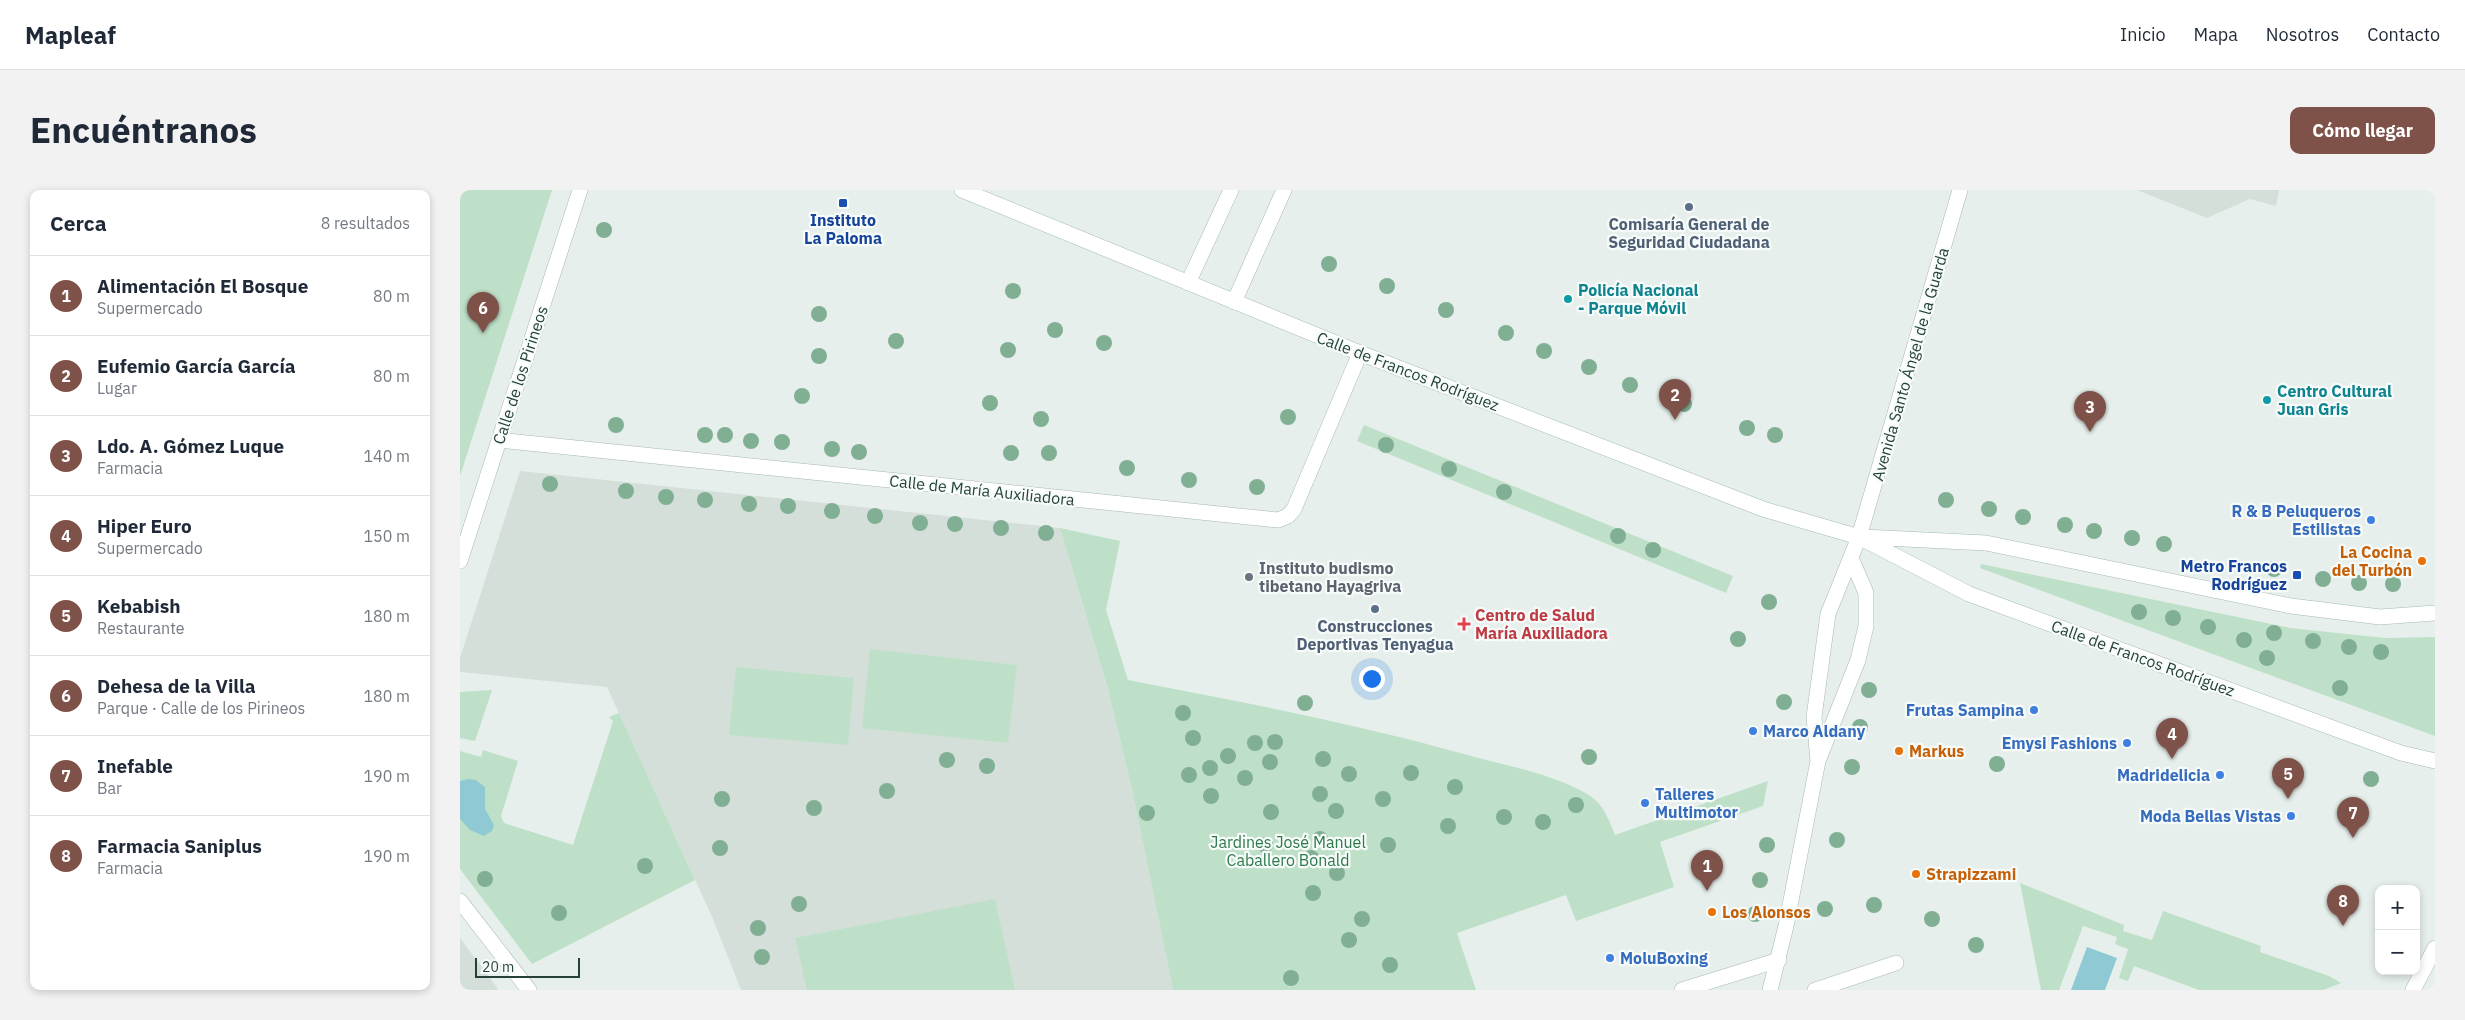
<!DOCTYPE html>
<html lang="es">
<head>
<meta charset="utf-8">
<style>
	:root { --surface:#fff; --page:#f2f2f3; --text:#1f2937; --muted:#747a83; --line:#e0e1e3; --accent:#7f5249 }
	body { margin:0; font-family:"IBM Plex Sans",sans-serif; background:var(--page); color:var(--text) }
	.controls { position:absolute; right:15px; bottom:15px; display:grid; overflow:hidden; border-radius:10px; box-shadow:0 2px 8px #0003 }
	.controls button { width:45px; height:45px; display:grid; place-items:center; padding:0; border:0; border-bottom:1px solid var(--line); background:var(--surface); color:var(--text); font:25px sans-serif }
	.scale { position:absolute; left:15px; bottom:12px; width:105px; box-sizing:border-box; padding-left:5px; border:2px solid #24423a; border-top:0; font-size:14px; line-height:18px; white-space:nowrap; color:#24423a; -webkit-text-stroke:4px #f7fbf9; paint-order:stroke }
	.you { position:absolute; left:911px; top:488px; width:18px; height:18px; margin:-12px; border:4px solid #fff; border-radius:50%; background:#1a73e8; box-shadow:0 0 0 8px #1a73e833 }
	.badge { display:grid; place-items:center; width:32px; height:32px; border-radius:50%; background:var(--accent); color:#fff; font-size:16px; font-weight:700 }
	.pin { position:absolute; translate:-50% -41px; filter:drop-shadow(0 1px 2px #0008) }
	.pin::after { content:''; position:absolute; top:26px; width:18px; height:15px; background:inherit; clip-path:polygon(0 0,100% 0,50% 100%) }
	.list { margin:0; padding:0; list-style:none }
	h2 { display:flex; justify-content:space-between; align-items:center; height:65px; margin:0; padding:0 20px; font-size:21px }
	h2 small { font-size:16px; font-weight:400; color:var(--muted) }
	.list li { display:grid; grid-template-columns:32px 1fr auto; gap:15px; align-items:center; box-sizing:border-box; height:80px; padding:0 20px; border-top:1px solid var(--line) }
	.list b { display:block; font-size:19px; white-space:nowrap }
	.list p { margin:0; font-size:16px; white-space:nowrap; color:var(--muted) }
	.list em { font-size:16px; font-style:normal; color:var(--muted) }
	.map { position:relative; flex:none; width:1975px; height:800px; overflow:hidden; border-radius:10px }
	header { display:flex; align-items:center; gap:30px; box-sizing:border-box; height:70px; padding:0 25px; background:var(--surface); border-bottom:1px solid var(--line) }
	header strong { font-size:24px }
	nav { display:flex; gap:28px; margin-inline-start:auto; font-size:18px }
	.intro { display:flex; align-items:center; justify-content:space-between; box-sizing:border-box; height:120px; padding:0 30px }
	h1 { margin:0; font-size:35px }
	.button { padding:12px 22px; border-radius:10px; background:var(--accent); color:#fff; font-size:18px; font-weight:700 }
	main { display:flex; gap:30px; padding:0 30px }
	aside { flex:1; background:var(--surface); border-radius:10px; box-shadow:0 2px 8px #0003 }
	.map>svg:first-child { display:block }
	.built { fill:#d4dfda }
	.green { fill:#bfe0c8 }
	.water { fill:#8ec9d4 }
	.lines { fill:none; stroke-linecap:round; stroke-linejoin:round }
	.lane-casing { stroke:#a8b8b2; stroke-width:16 }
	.street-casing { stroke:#a8b8b2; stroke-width:16 }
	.secondary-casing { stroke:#a4bbb3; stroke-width:16 }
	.lane { stroke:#fff; stroke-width:15 }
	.street { stroke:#fff; stroke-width:15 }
	.secondary { stroke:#fff; stroke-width:15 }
	.tree { fill:#80af93 }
	.transit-dot { fill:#1a4fb4; stroke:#f7fbf9; stroke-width:2 }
	.service-dot { fill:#5c6f8a; stroke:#f7fbf9; stroke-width:2 }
	.culture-dot { fill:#0f9aa8; stroke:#f7fbf9; stroke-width:2 }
	.shop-dot { fill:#3f7fe0; stroke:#f7fbf9; stroke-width:2 }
	.food-dot { fill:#e8710a; stroke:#f7fbf9; stroke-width:2 }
	.worship-dot { fill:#6b7280; stroke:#f7fbf9; stroke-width:2 }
	.health-dot { fill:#e0444e; stroke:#f7fbf9; stroke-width:2 }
	.labels { text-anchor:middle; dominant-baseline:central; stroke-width:4.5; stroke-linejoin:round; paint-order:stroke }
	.transit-label { font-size:16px; font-weight:bold; fill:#164399; stroke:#f7fbf9 }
	.service-label { font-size:16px; font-weight:bold; fill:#4e5e75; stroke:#f7fbf9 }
	.culture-label { font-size:16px; font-weight:bold; fill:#0d838f; stroke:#f7fbf9; text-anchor:start }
	.street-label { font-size:16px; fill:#24423a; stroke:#f7fbf9 }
	.shop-label { font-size:16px; font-weight:bold; fill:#366cbe; stroke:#f7fbf9; text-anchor:end }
	.food-label { font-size:16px; font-weight:bold; fill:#c56008; stroke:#f7fbf9; text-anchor:start }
	.worship-label { font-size:16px; font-weight:bold; fill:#5b616d; stroke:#f7fbf9; text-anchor:start }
	.health-label { font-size:16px; font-weight:bold; fill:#be3a42; stroke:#f7fbf9; text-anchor:start }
	.park-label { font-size:16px; fill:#2d7a4b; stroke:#f7fbf9 }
</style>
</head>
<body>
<header>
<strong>Mapleaf</strong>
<nav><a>Inicio</a><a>Mapa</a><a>Nosotros</a><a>Contacto</a></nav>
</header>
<div class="intro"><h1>Encuéntranos</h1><a class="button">Cómo llegar</a></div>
<main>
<aside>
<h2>Cerca<small>8 resultados</small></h2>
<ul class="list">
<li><span class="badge">1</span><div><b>Alimentación El Bosque</b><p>Supermercado</p></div><em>80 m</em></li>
<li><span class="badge">2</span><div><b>Eufemio García García</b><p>Lugar</p></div><em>80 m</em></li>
<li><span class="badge">3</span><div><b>Ldo. A. Gómez Luque</b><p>Farmacia</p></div><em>140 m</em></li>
<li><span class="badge">4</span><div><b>Hiper Euro</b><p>Supermercado</p></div><em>150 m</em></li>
<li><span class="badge">5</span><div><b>Kebabish</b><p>Restaurante</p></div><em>180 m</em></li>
<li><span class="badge">6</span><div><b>Dehesa de la Villa</b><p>Parque · Calle de los Pirineos</p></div><em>180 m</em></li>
<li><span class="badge">7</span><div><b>Inefable</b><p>Bar</p></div><em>190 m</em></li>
<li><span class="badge">8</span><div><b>Farmacia Saniplus</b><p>Farmacia</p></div><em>190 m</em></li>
</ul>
</aside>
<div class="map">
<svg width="1975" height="800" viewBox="0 0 1975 800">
	<rect width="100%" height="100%" fill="#e6efeb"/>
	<path class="built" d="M 1677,0 L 1819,0 L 1816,16 L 1790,9 L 1747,28 Z
		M 60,281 L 600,338 L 648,499 L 673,604 L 713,800 L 281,800 L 253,729 L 147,497 L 0,482 L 0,468 Z
		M 0,748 L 36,796 L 38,800 L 0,800 Z"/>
	<path class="green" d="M 0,0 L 92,0 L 0,286 Z
		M 904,235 L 1273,386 L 1266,403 L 897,251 Z
		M 600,338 L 660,351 L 646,420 L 668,490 C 783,512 898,534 1011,566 C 1049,576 1096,585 1129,605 C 1144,615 1149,630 1155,645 L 1308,591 L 1303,616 L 1200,652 L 1214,697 L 1116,731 L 1106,705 L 997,743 L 1016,800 L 713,800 L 673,604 L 648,499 Z
		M 1521,374 L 1830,438 L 1925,448 L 1975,447 L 1975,546 L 1520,378 Z
		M 410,459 L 557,475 L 548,553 L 402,538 Z
		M 276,477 L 394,488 L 388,555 L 269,545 Z
		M 32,500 L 15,551 L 0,548 L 0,502 Z
		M 159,523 L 235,690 L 72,774 L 0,679 L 0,561 L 21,567 L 23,560 L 58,571 L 41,626 L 44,633 L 113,655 L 153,531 L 149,527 Z
		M 1560,693 L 1664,735 L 1663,741 L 1692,750 L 1703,721 L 1801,756 L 1800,762 L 1869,786 L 1881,793 L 1863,800 L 1739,800 L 1674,776 L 1668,791 L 1659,788 L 1668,759 L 1655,754 L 1657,747 L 1623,736 L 1599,800 L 1581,800 Z
		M 535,709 L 555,800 L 347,800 L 335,748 Z"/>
	<path class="water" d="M 8,589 L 16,590 L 25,597 L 25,619 L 34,635 L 32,641 L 24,646 L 10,640 L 0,629 L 0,591 Z
		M 1627,757 L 1657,768 L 1645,800 L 1611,800 Z"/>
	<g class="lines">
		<defs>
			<path id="lane" d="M 728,93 L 771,0
				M 774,112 L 824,0
				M 1222,800 L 1319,770
				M 1355,800 L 1436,773"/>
			<path id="street" d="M 39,250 L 818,330 L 828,326 L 834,319 L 900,163
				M 0,371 L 120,0
				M 1358,571 L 1354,527 L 1368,424 L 1399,347 L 1500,0
				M 0,711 L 69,800
				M 1310,800 L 1326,736 L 1358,571 L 1398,470 L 1406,436 L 1406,403 L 1391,368"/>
			<path id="secondary" d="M 502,0 L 900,163 L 1303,319 L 1399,347 L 1509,404 L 1941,563 L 1975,571
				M 1404,347 L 1526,353 L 1831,416 L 1920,427 L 1975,423
				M 1953,800 L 1975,758"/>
		</defs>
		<use href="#lane" class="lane-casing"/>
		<use href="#street" class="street-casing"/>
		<use href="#secondary" class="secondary-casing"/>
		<use href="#lane" class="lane"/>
		<use href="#street" class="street"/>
		<use href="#secondary" class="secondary"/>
	</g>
	<g class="tree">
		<circle cx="144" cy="40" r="8"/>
		<circle cx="869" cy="74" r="8"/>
		<circle cx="927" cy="96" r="8"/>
		<circle cx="553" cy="101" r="8"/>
		<circle cx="986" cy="120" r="8"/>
		<circle cx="359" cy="124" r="8"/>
		<circle cx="595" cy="140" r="8"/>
		<circle cx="1046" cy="143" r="8"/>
		<circle cx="436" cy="151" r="8"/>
		<circle cx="644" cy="153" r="8"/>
		<circle cx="548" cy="160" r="8"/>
		<circle cx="1084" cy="161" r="8"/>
		<circle cx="359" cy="166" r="8"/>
		<circle cx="1129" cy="177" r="8"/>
		<circle cx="1170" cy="195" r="8"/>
		<circle cx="342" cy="206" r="8"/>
		<circle cx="530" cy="213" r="8"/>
		<circle cx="1224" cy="214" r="8"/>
		<circle cx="828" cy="227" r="8"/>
		<circle cx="581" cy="229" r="8"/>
		<circle cx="156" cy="235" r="8"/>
		<circle cx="1287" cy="238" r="8"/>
		<circle cx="245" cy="245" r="8"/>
		<circle cx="265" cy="245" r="8"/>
		<circle cx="1315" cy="245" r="8"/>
		<circle cx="291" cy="251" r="8"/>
		<circle cx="322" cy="252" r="8"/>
		<circle cx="926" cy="255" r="8"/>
		<circle cx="372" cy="259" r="8"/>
		<circle cx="399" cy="262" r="8"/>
		<circle cx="551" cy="263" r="8"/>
		<circle cx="589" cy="263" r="8"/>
		<circle cx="667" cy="278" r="8"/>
		<circle cx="989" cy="279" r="8"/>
		<circle cx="729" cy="290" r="8"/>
		<circle cx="90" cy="294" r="8"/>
		<circle cx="797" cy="297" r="8"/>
		<circle cx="166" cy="301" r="8"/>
		<circle cx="1044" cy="302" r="8"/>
		<circle cx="206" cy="307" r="8"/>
		<circle cx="245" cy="310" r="8"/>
		<circle cx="1486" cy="310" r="8"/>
		<circle cx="289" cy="314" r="8"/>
		<circle cx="328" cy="316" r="8"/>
		<circle cx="1529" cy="319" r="8"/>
		<circle cx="372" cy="321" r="8"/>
		<circle cx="415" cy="326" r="8"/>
		<circle cx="1563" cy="327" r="8"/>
		<circle cx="460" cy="333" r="8"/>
		<circle cx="495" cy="334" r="8"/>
		<circle cx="1605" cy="335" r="8"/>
		<circle cx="541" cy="338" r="8"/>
		<circle cx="1634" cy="341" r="8"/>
		<circle cx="586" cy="343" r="8"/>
		<circle cx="1158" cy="346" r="8"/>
		<circle cx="1672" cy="348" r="8"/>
		<circle cx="1704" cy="354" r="8"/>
		<circle cx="1193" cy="360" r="8"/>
		<circle cx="1814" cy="379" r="8"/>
		<circle cx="1863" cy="389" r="8"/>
		<circle cx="1899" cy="393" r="8"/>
		<circle cx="1933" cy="394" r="8"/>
		<circle cx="1309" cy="412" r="8"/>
		<circle cx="1679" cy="422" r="8"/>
		<circle cx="1713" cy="428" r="8"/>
		<circle cx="1748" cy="437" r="8"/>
		<circle cx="1814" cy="443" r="8"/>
		<circle cx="1278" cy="449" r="8"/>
		<circle cx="1784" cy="450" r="8"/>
		<circle cx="1853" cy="451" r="8"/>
		<circle cx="1889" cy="457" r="8"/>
		<circle cx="1921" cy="462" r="8"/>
		<circle cx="1807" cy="468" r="8"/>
		<circle cx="1880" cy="498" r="8"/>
		<circle cx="1409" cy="500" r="8"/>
		<circle cx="1324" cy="512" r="8"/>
		<circle cx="845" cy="513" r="8"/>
		<circle cx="723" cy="523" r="8"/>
		<circle cx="1400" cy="537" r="8"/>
		<circle cx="733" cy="548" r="8"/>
		<circle cx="815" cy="552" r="8"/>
		<circle cx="795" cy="553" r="8"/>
		<circle cx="768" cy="566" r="8"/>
		<circle cx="1129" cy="567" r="8"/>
		<circle cx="863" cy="569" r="8"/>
		<circle cx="487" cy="570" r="8"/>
		<circle cx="810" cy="572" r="8"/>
		<circle cx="1537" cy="574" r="8"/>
		<circle cx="527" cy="576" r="8"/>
		<circle cx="1392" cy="577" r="8"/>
		<circle cx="750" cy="578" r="8"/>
		<circle cx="951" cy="583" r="8"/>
		<circle cx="889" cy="584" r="8"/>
		<circle cx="729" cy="585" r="8"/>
		<circle cx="785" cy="588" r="8"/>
		<circle cx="1911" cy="589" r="8"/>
		<circle cx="995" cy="597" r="8"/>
		<circle cx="427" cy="601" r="8"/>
		<circle cx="860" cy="604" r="8"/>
		<circle cx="751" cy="606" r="8"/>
		<circle cx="262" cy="609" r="8"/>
		<circle cx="923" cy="609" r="8"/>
		<circle cx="1116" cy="615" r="8"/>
		<circle cx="354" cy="618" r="8"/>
		<circle cx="876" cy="621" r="8"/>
		<circle cx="811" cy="622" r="8"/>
		<circle cx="687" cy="623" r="8"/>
		<circle cx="1044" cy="627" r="8"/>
		<circle cx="1083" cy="632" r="8"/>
		<circle cx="988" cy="636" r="8"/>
		<circle cx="860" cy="649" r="8"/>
		<circle cx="1377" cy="650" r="8"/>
		<circle cx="805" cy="655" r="8"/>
		<circle cx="928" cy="655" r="8"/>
		<circle cx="1307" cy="655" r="8"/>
		<circle cx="260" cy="658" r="8"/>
		<circle cx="851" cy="668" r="8"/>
		<circle cx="185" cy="676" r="8"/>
		<circle cx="877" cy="683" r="8"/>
		<circle cx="25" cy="689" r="8"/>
		<circle cx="1300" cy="690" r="8"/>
		<circle cx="853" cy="703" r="8"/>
		<circle cx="339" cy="714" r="8"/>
		<circle cx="1414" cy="715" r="8"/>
		<circle cx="1365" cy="719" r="8"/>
		<circle cx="99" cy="723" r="8"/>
		<circle cx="1295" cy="724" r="8"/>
		<circle cx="902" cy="729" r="8"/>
		<circle cx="1472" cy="729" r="8"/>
		<circle cx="298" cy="738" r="8"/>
		<circle cx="889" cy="750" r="8"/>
		<circle cx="1516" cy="755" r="8"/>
		<circle cx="302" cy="767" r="8"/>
		<circle cx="930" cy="775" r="8"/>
		<circle cx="831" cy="788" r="8"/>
	</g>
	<g class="transit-dot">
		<rect x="378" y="8" width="10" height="10" rx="2.5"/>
		<rect x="1832" y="380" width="10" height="10" rx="2.5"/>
	</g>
	<g class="service-dot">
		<circle cx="1229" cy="17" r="5"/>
		<circle cx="915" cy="419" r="5"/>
	</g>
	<g class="culture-dot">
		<circle cx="1108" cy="109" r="5"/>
		<circle cx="1807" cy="210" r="5"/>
	</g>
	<g class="shop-dot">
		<circle cx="1911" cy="330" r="5"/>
		<circle cx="1574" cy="520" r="5"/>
		<circle cx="1293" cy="541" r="5"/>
		<circle cx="1667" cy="553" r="5"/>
		<circle cx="1760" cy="585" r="5"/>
		<circle cx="1185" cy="613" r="5"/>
		<circle cx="1831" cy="626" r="5"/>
		<circle cx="1150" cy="768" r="5"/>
	</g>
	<g class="food-dot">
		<circle cx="1962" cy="371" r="5"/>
		<circle cx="1439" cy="561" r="5"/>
		<circle cx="1456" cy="684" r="5"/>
		<circle cx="1252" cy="722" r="5"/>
	</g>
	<circle class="worship-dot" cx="789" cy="387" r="5"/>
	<path class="health-dot" d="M1001.5 426.5h5v5h5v5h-5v5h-5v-5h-5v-5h5z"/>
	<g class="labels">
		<g class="transit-label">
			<text x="383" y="30">Instituto<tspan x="383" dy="18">La Paloma</tspan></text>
			<text x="1827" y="376" text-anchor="end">Metro Francos<tspan x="1827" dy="18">Rodríguez</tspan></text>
		</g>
		<g class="service-label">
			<text x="1229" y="34">Comisaría General de<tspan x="1229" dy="18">Seguridad Ciudadana</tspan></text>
			<text x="915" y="436">Construcciones<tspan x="915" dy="18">Deportivas Tenyagua</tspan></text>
		</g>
		<g class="culture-label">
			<text x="1118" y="100">Policía Nacional<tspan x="1118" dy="18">- Parque Móvil</tspan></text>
			<text x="1817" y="201">Centro Cultural<tspan x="1817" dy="18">Juan Gris</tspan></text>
		</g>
		<g class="street-label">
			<text transform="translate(1450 174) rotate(-74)">Avenida Santo Ángel de la Guarda</text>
			<text transform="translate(948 181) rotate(21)">Calle de Francos Rodríguez</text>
			<text transform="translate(60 185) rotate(-72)">Calle de los Pirineos</text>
			<text transform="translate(522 300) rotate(6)">Calle de María Auxiliadora</text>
			<text transform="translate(1683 468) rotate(20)">Calle de Francos Rodríguez</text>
		</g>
		<g class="shop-label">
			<text x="1901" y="321">R &amp; B Peluqueros<tspan x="1901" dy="18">Estilistas</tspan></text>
			<text x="1564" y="520">Frutas Sampina</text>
			<text x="1303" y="541" text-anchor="start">Marco Aldany</text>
			<text x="1657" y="553">Emysi Fashions</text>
			<text x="1750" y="585">Madridelicia</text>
			<text x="1195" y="604" text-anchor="start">Talleres<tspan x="1195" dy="18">Multimotor</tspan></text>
			<text x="1821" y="626">Moda Bellas Vistas</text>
			<text x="1160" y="768" text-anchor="start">MoluBoxing</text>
		</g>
		<g class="food-label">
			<text x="1952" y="362" text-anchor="end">La Cocina<tspan x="1952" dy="18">del Turbón</tspan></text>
			<text x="1449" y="561">Markus</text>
			<text x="1466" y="684">Strapizzami</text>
			<text x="1262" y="722">Los Alonsos</text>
		</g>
		<g class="worship-label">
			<text x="799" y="378">Instituto budismo<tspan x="799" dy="18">tibetano Hayagriva</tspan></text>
		</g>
		<g class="health-label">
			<text x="1015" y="425">Centro de Salud<tspan x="1015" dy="18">María Auxiliadora</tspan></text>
		</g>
		<g class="park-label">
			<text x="828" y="652">Jardines José Manuel<tspan x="828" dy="18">Caballero Bonald</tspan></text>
		</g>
	</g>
</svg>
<div class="controls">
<button>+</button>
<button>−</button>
</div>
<div class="scale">20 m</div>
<div class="you"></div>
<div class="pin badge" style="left:1247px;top:701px">1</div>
<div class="pin badge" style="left:1215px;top:230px">2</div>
<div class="pin badge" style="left:1630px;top:242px">3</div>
<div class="pin badge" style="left:1712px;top:569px">4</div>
<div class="pin badge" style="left:1828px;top:609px">5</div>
<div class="pin badge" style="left:23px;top:143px">6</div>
<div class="pin badge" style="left:1893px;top:648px">7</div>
<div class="pin badge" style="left:1883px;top:736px">8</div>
</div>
</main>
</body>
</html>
